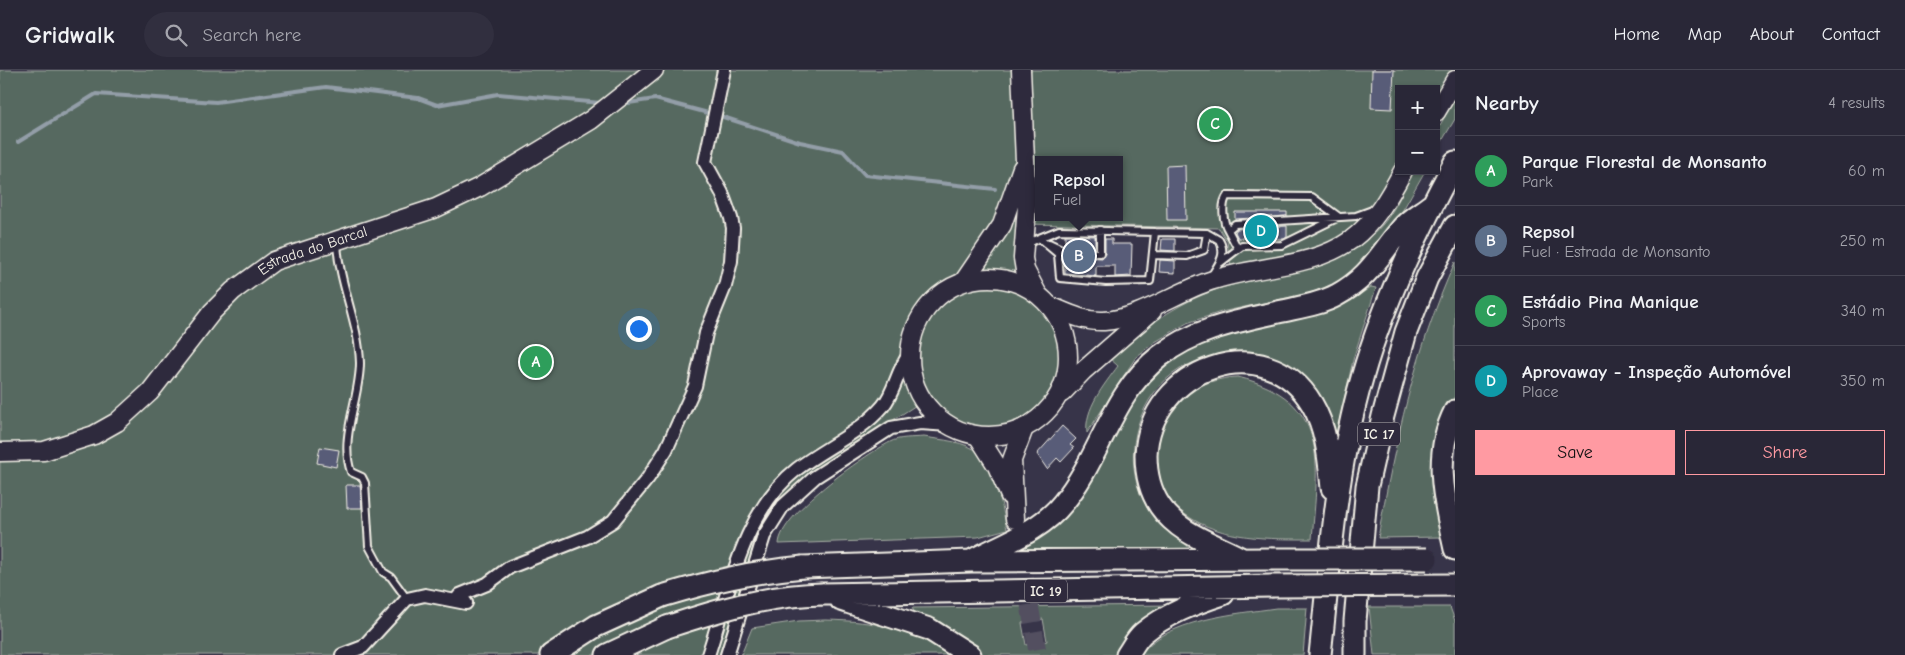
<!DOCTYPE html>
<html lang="en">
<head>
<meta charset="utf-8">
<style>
	:root { --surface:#292737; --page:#312f3f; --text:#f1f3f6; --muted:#a5a5ad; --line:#454452; --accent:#ff9aa2 }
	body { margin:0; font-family:"Comic Neue",sans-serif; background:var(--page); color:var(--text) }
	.controls { position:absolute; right:15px; top:15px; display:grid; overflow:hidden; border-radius:0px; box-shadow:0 1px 4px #0004 }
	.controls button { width:45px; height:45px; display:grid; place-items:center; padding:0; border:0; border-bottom:1px solid var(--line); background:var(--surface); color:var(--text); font:25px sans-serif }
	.you { position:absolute; left:638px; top:258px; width:18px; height:18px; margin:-12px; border:4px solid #fff; border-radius:50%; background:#1a73e8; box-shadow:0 0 0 8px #1a73e833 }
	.badge { display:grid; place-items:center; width:32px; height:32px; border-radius:50%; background:var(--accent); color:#fff; font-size:16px; font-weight:700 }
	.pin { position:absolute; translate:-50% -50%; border:2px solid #fff; box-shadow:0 1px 5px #0006 }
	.popup { position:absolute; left:1035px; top:86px; width:88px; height:65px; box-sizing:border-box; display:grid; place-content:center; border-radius:0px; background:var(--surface); filter:drop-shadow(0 1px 4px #0005); font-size:16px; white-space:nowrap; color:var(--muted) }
	.popup b { font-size:19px; color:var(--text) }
	.popup::after { content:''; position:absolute; left:50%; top:100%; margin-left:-10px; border:10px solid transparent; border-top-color:var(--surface) }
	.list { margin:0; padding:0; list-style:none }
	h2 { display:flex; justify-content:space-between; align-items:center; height:65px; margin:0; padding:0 20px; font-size:21px }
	h2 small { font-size:16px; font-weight:400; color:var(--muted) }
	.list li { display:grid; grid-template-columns:32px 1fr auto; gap:15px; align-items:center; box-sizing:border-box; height:70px; padding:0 20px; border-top:1px solid var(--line) }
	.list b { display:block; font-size:19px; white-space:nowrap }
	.list p { margin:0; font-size:16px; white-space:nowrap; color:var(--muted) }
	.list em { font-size:16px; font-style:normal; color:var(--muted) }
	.actions { display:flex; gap:10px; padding:15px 20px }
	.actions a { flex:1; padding:11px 0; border:1px solid var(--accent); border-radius:0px; text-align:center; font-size:18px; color:var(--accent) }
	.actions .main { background:var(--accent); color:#111 }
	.icon { flex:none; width:28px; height:28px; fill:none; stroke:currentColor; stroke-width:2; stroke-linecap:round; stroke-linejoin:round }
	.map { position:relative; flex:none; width:1455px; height:585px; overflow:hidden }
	header { display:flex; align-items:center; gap:30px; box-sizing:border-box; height:70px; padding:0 25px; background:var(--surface); border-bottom:1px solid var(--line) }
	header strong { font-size:24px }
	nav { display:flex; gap:28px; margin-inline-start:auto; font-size:18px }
	.search { width:350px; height:45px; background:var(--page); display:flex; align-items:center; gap:12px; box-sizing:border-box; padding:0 18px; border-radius:28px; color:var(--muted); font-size:19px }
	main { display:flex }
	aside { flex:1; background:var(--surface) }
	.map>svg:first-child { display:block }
	.green { fill:#576961; stroke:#a6ada4; fill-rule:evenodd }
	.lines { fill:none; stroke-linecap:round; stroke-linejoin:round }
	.stream { stroke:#939ea8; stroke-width:4 }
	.building { fill:#585b78; stroke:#f4f1e8 }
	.secondary-tunnel { stroke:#535061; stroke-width:18; stroke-dasharray:18 9; stroke-linecap:butt }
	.lane-casing { stroke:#f4f1e8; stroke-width:10 }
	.street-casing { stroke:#f4f1e8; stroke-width:16 }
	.secondary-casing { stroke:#f4f1e8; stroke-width:21 }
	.highway-casing { stroke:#f4f1e8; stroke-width:25 }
	.lane { stroke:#2f2a3d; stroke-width:6 }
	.street { stroke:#2f2a3d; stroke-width:12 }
	.secondary { stroke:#2f2a3d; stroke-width:18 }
	.highway { stroke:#2f2a3d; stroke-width:21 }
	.highway-bridge-casing { stroke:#f4f1e8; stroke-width:25; stroke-linecap:butt }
	.highway-bridge { stroke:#2f2a3d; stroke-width:21 }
	.labels { text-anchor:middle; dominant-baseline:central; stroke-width:5; stroke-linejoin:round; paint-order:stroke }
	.shield { fill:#2f2a3d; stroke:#b9b5b5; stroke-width:1 }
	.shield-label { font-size:14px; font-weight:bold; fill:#f4f1e8 }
	.street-label { font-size:15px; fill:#f4f1e8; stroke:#2f2a3d }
</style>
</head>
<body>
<header>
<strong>Gridwalk</strong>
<div class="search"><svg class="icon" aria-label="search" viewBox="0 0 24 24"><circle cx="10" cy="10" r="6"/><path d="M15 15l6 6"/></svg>Search here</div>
<nav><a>Home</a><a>Map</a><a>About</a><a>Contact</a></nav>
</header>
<main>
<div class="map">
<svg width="1455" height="585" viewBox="0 0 1455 585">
	<rect width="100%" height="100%" fill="#373449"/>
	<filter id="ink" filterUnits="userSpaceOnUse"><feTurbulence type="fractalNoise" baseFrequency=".02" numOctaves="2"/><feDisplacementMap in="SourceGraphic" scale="10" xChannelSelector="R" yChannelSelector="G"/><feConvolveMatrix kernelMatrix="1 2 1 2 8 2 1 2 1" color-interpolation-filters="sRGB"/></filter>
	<g filter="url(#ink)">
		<path class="green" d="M 0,0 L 1455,0 L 1455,6 L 1436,39 L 1436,19 L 1399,19 L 1399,101 L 1382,135 L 1331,177 L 1231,198 L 1227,171 L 1219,158 L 1025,154 C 1027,169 1027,203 1031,215 C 1037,228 1060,244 1067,259 C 1087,299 1045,352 1007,362 C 976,371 942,354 921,332 L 812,402 L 754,479 L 719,585 L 0,585 ZM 1039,90 L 1119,90 L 1119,147 L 1039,147 Z
			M 1455,29 L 1455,49 L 1436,81 L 1436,62 Z
			M 1414,101 L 1425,101 L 1392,159 L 1356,201 L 1332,215 L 1310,223 L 1221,242 L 1187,253 L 1155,272 L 1136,287 L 1087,363 C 1084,339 1104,315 1118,296 L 1108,287 C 1140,262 1169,238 1207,223 C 1269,199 1336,210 1383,154 C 1396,139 1404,118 1414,101 Z
			M 1455,192 L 1455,326 C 1420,374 1433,413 1441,467 L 1378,468 C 1395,372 1415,281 1455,192 Z
			M 1371,217 L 1376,218 L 1354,286 L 1336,365 L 1333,367 C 1319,341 1309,313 1285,295 C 1271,284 1248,282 1231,284 C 1214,286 1195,290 1180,299 C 1139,324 1123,380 1140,423 C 1145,434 1152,449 1162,457 C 1171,464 1183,469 1189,478 L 1016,481 L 1014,479 L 1130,331 L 1159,299 L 1183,281 L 1228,264 L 1344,235 Z
			M 1238,307 C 1331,330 1318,393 1312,469 C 1270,469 1222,470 1186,445 C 1171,435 1161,418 1158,401 C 1150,346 1184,310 1238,307 Z
			M 924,367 C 941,370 966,371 979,383 C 996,398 1002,438 1007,459 L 978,467 L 779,474 C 780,444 863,386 890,372 C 899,367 913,368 924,367 Z
			M 1171,535 L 1120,585 L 981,585 L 917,546 L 912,538 ZM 1043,549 L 1047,571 L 1026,575 L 1022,553 Z
			M 1369,537 L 1450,537 L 1455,551 L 1455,585 L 1374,585 Z
			M 1276,538 L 1307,538 L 1303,585 L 1140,585 C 1166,549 1236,544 1276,538 Z
			M 825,550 C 879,551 910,559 956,585 L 741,585 L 752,558 L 799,551 Z"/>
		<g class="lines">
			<path class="stream" d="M 622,34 L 655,29 L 712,44
				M 720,46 L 800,72 L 843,81 L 865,105 L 995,119
				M 18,72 L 96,24 L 216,32 L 326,17 L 418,28 L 437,35 L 498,24 L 601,33"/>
		</g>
		<path class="building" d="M 1372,0 L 1394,0 L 1392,39 L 1371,38 Z
			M 1185,95 L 1186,150 L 1167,150 L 1166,96 Z
			M 1235,142 L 1287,142 L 1287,146 L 1235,149 Z
			M 1287,156 L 1287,167 L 1284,169 L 1238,168 L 1235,162 L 1237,159 Z
			M 1065,165 L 1095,166 L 1095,178 L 1069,177 L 1065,175 Z
			M 1105,169 L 1112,169 L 1112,174 L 1132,174 L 1131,206 L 1115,207 L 1115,196 L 1096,196 L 1096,206 L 1065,203 L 1065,186 L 1102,188 L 1105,184 Z
			M 1162,169 L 1175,169 L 1175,181 L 1161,180 Z
			M 1160,190 L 1175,191 L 1175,203 L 1159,202 Z
			M 1062,356 L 1076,369 L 1070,375 L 1074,378 L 1061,392 L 1057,388 L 1047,399 L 1037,384 Z
			M 320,377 L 339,380 L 336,397 L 317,393 Z
			M 346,415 L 360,415 L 362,438 L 347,438 Z"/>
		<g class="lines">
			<path class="secondary-tunnel" d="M 1016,455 L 1038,585"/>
			<defs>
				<path id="lane" d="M 1228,160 C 1223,152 1221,134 1227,126 L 1312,127 L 1339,147 L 1282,175 L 1242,176 L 1238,179
					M 1039,168 L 1059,160 L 1155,162
					M 337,173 C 339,214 359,253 360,293 C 360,328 339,368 351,402 L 362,407 L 365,413 L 369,476 L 383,502 L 391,507 L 407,529
					M 1049,173 L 1068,182 L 1100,183 L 1100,160
					M 1027,174 L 1039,168 L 1058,184 L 1060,208 L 1106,212 L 1150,211 L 1155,162 L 1207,163 L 1219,170 C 1228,185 1217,196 1210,208
					M 1154,185 L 1187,186 L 1204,180 L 1207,163
					M 1220,193 L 1238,179 L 1228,160 L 1235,154 L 1356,146 L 1375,139"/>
				<path id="street" d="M 456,530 L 460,525 L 487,514 L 510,497 L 587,467 L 613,451 L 648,408 L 666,380 L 695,316 L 706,263 L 725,216 L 731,191 L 733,158 L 731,148 L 722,123 L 705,92 L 724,0
					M 342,585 L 363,577 L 407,529 L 425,525 L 466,533
					M 708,585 C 729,522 743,441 797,399 C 826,377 860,363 883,336 C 895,322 897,300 909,285
					M 727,585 L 764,466 L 783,436 L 815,407 L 891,358 L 920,353 L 949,355"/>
				<g id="secondary">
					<path d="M 1021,0 L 1027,136 L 1023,188 L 1025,200 L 1037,223"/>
					<path d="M 1436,42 L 1455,10"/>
					<circle cx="989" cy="287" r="79"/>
					<path d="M 964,211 L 1002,155 L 1022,98"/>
					<path d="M 1050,236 C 1067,243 1084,252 1104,251 C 1142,248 1174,223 1210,211 C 1255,195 1310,199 1351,170 C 1375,152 1389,127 1403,101"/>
					<path d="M 1062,323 L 1083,301 L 1152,241"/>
					<path d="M 978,366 L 997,396 L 1010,426"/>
					<path id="s1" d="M 0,382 L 44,381 L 94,365 L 117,352 L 150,322 L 212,242 L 233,221 L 274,191 L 436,138 L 480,117 L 591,50 L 654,0"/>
					<path d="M 1015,449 L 1012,390 L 1024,358"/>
				</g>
				<path id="highway" d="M 1455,341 C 1432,386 1445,433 1455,479
					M 1242,489 C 1213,473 1180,465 1160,436 C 1150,421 1146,403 1146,385 C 1149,298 1266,256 1312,334 C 1327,359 1329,390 1332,418
					M 971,491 C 1002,474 1041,461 1063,433 C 1101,387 1111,324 1160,286 C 1196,258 1239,251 1283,241 C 1301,237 1321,234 1337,225 C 1369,208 1380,184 1402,158 C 1409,149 1422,142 1431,135
					M 803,497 L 971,491 L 1271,489
					M 822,524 L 1271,516
					M 841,530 L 929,559 L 970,585
					M 551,585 L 596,556 L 662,526
					M 607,585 L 667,557
					M 1127,585 C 1132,578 1136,569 1143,563 C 1166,544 1195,533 1223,524
					M 1320,585 C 1330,492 1336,398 1362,308 C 1383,233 1418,160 1455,92
					M 1355,585 L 1355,551 L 1367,416 L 1383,346 L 1406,262 L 1427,208 L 1455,156"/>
			</defs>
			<use href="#lane" class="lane-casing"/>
			<use href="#street" class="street-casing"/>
			<use href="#secondary" class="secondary-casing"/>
			<use href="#highway" class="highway-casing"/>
			<use href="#lane" class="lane"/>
			<use href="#street" class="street"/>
			<use href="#secondary" class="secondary"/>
			<use href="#highway" class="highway"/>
			<defs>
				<path id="highway-bridge" d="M 1271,489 L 1427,489
					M 1271,516 L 1455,515
					M 662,526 C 712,511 751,502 803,497
					M 667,557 C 718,540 768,525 822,524"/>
			</defs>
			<use href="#highway-bridge" class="highway-bridge-casing"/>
			<use href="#highway-bridge" class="highway-bridge"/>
		</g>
	</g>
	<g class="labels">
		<g class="shield">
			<rect x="1358" y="352.5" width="42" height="23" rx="4"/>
			<rect x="1025" y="509.5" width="42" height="23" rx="4"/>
		</g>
		<g class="shield-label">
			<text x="1379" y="364">IC 17</text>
			<text x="1046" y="521">IC 19</text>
		</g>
		<g class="street-label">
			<text stroke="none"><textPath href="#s1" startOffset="389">Estrada do Barcal</textPath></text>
		</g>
	</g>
</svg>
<div class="controls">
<button>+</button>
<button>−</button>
</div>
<div class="you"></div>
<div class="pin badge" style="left:536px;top:292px;background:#2e9e5b">A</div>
<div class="pin badge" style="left:1079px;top:186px;background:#5c6f8a">B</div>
<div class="popup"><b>Repsol</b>Fuel</div>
<div class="pin badge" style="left:1215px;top:54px;background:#2e9e5b">C</div>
<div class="pin badge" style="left:1261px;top:161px;background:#0f9aa8">D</div>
</div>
<aside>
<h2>Nearby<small>4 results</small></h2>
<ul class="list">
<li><span class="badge" style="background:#2e9e5b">A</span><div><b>Parque Florestal de Monsanto</b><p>Park</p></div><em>60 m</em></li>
<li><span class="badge" style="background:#5c6f8a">B</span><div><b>Repsol</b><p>Fuel · Estrada de Monsanto</p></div><em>250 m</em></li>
<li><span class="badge" style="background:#2e9e5b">C</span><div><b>Estádio Pina Manique</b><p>Sports</p></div><em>340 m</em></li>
<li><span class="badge" style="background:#0f9aa8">D</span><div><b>Aprovaway - Inspeção Automóvel</b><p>Place</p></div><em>350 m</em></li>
</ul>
<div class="actions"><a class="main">Save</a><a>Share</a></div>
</aside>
</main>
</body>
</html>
